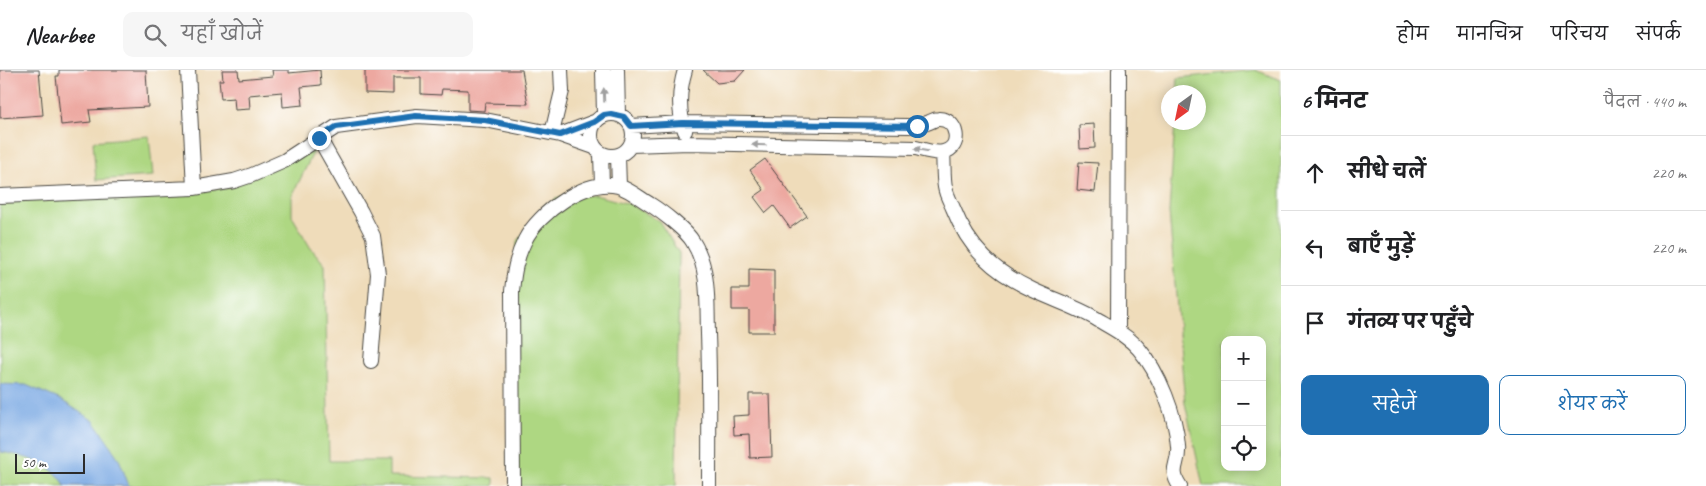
<!DOCTYPE html>
<html lang="hi">
<head>
<meta charset="utf-8">
<style>
	:root { --surface:#fff; --page:#f6f6f6; --text:#202124; --muted:#757577; --line:#e0e0e0; --accent:#1f6fb2 }
	body { margin:0; font-family:Caveat,"Playpen Sans Deva",sans-serif; background:var(--page); color:var(--text) }
	.controls { position:absolute; right:15px; bottom:15px; display:grid; overflow:hidden; border-radius:10px; box-shadow:0 2px 12px #0003 }
	.controls button { width:45px; height:45px; display:grid; place-items:center; padding:0; border:0; border-bottom:1px solid var(--line); background:var(--surface); color:var(--text); font:25px sans-serif }
	.compass { position:absolute; left:1161px; top:15px; width:45px; height:45px; border-radius:50%; background:var(--surface); box-shadow:0 2px 12px #0003; rotate:213deg }
	.scale { position:absolute; left:15px; bottom:12px; width:70px; box-sizing:border-box; padding-left:5px; border:2px solid #2b2b2b; border-top:0; font-size:14px; line-height:18px; white-space:nowrap; color:#2b2b2b; -webkit-text-stroke:4px #fff; paint-order:stroke }
	.stop { position:absolute; width:15px; height:15px; margin:-11px; border:4px solid #1f6fb2; border-radius:50%; background:#fff }
	.stop.end { background:#1f6fb2; border-color:#fff; box-shadow:0 1px 5px #0008 }
	.list { margin:0; padding:0; list-style:none }
	h2 { display:flex; justify-content:space-between; align-items:center; height:65px; margin:0; padding:0 20px; font-size:21px }
	h2 small { font-size:16px; font-weight:400; color:var(--muted) }
	.list li { display:grid; grid-template-columns:32px 1fr auto; gap:15px; align-items:center; box-sizing:border-box; height:75px; padding:0 20px; border-top:1px solid var(--line) }
	.list b { display:block; font-size:19px; white-space:nowrap }
	.list em { font-size:16px; font-style:normal; color:var(--muted) }
	.actions { display:flex; gap:10px; padding:15px 20px }
	.actions a { flex:1; padding:11px 0; border:1px solid var(--accent); border-radius:10px; text-align:center; font-size:18px; color:var(--accent) }
	.actions .main { background:var(--accent); color:#fff }
	.icon { flex:none; width:28px; height:28px; fill:none; stroke:currentColor; stroke-width:2; stroke-linecap:round; stroke-linejoin:round }
	.map { position:relative; flex:none; width:1281px; height:416px; overflow:hidden }
	header { display:flex; align-items:center; gap:30px; box-sizing:border-box; height:70px; padding:0 25px; background:var(--surface); border-bottom:1px solid var(--line) }
	header strong { font-size:24px }
	nav { display:flex; gap:28px; margin-inline-start:auto; font-size:18px }
	.search { width:350px; height:45px; background:var(--page); display:flex; align-items:center; gap:12px; box-sizing:border-box; padding:0 18px; border-radius:10px; color:var(--muted); font-size:19px }
	main { display:flex }
	aside { flex:1; background:var(--surface) }
	.map>svg:first-child { display:block }
	.green { fill:#aed782; stroke:#6c8156; fill-rule:evenodd }
	.water { fill:#78a7e2; stroke:#526986 }
	.building { fill:#eda8a0 }
	.lines { fill:none; stroke-linecap:round; stroke-linejoin:round }
	.minor-casing { stroke:#484640; stroke-width:16 }
	.minor { stroke:#fff; stroke-width:14 }
	.oneway { fill:#a0a0a0 }
	.route { stroke:#1f6fb2; stroke-width:6 }
</style>
</head>
<body>
<header>
<strong>Nearbee</strong>
<div class="search"><svg class="icon" aria-label="search" viewBox="0 0 24 24"><circle cx="10" cy="10" r="6"/><path d="M15 15l6 6"/></svg>यहाँ खोजें</div>
<nav><a>होम</a><a>मानचित्र</a><a>परिचय</a><a>संपर्क</a></nav>
</header>
<main>
<div class="map">
<svg width="1281" height="416" viewBox="0 0 1281 416">
	<rect width="100%" height="100%" fill="#fff"/>
	<filter id="ink" filterUnits="userSpaceOnUse"><feTurbulence type="fractalNoise" baseFrequency=".02" numOctaves="2"/><feDisplacementMap in="SourceGraphic" scale="10" xChannelSelector="R" yChannelSelector="G"/><feConvolveMatrix kernelMatrix="1 2 1 2 8 2 1 2 1" color-interpolation-filters="sRGB"/></filter>
	<filter id="wash" filterUnits="userSpaceOnUse"><feTurbulence type="fractalNoise" baseFrequency=".0096" numOctaves="4" result="noise"/><feDisplacementMap in="SourceGraphic" scale="20" xChannelSelector="R" yChannelSelector="G"/><feGaussianBlur stdDeviation="1.12" result="paint"/><feColorMatrix in="noise" values="0 0 0 0 0 0 0 0 0 0 0 0 0 0 0 0 0 1.4 0 .05"/><feComposite in="paint" operator="in"/></filter>
	<g filter="url(#wash)">
		<rect width="100%" height="100%" fill="#efdcba"/>
		<path class="green" d="M 1255,0 L 1281,10 L 1281,416 L 1203,416 L 1185,333 L 1169,142 L 1175,53 L 1198,52 L 1198,22 L 1177,22 L 1178,8 ZM 1225,270 L 1262,270 L 1262,397 L 1225,397 Z
			M 149,66 L 153,106 L 96,110 L 93,71 Z
			M 316,77 L 292,126 L 292,146 L 310,177 L 325,195 L 329,391 L 389,391 L 389,406 L 494,408 L 494,416 L 0,416 L 0,130 L 229,118 Z
			M 595,125 L 630,134 L 659,151 L 679,183 L 676,416 L 515,416 L 517,171 L 556,128 Z"/>
		<path class="water" d="M 0,314 L 26,315 L 61,330 L 94,351 L 119,389 L 129,416 L 65,416 C 57,395 20,384 0,382 Z"/>
		<g id="blocks">
			<path class="building" d="M 0,0 L 39,0 L 43,45 L 0,48 Z
				M 59,0 L 146,0 L 148,37 L 89,40 L 91,52 L 61,55 L 56,6 L 59,6 Z
				M 222,0 L 238,0 L 239,9 L 273,6 L 272,0 L 289,0 L 289,3 L 320,0 L 321,15 L 301,17 L 303,35 L 283,37 L 282,22 L 249,25 L 250,39 L 235,40 L 234,28 L 221,29 L 219,10 L 223,10 Z
				M 365,0 L 522,0 L 528,34 L 485,33 L 484,41 L 468,40 L 468,20 L 442,19 L 441,25 L 421,24 L 421,8 L 393,8 L 393,24 L 365,23 Z
				M 703,0 L 745,0 L 735,11 L 717,13 Z
				M 1094,54 L 1095,78 L 1080,79 L 1079,55 Z
				M 765,89 L 807,146 L 790,158 L 774,136 L 766,143 L 754,127 L 764,120 L 750,100 Z
				M 1079,92 L 1098,93 L 1095,122 L 1077,120 Z
				M 749,199 L 774,200 L 774,262 L 749,262 L 749,240 L 732,240 L 732,219 L 749,219 Z
				M 749,324 L 770,324 L 772,387 L 750,388 L 749,364 L 734,365 L 733,346 L 749,345 Z"/>
		</g>
	</g>
	<g filter="url(#ink)">
		<use href="#blocks" fill-opacity="0" stroke="#484640" stroke-width="1"/>
		<g class="lines">
			<defs>
				<path id="minor" d="M 188,0 L 194,118
					M 603,0 L 604,45
					M 617,0 L 618,45
					M 685,0 C 679,20 678,41 685,61
					M591 65a21 21 0 1 1 42 0a21 21 0 1 1-42 0Z
					M 552,63 L 562,21 L 561,0
					M 560,65 L 594,52
					M 319,68 L 361,142 L 373,166 L 378,204 L 371,291
					M 631,75 L 689,73 L 916,78 C 924,80 935,84 943,82 C 963,78 958,48 938,49 C 934,49 931,52 927,53 C 922,56 915,56 908,56 L 683,53 L 631,56
					M 943,82 C 944,94 943,106 945,117 C 946,124 950,131 953,138 C 969,179 994,202 1033,220 C 1054,230 1074,236 1095,248 C 1110,257 1127,265 1139,279 C 1159,302 1176,346 1178,376 C 1180,394 1168,399 1180,416
					M 601,84 L 602,115
					M 618,86 L 619,116
					M 0,126 L 194,118 L 234,111 L 252,105 L 284,91 L 336,57 L 417,46 L 485,50 L 560,65 L 594,77
					M 1118,261 L 1119,0
					M 513,416 L 512,221 C 514,202 516,188 525,170 C 538,143 586,108 618,116 C 629,119 641,129 651,135 C 662,142 687,161 693,172 C 710,199 707,234 708,264 C 710,315 709,365 709,416"/>
			</defs>
			<use href="#minor" class="minor-casing"/>
			<use href="#minor" class="minor"/>
		</g>
		<defs><path id="oneway-solid" d="M-6-.8H1V-3.2L6.5 0L1 3.2V.8H-6Z" transform="scale(1.25)"/></defs>
		<g class="oneway">
			<use href="#oneway-solid" transform="translate(604 25) rotate(-92)"/>
			<use href="#oneway-solid" transform="translate(759 75) rotate(-179)"/>
			<use href="#oneway-solid" transform="translate(921 80) rotate(-170)"/>
		</g>
	</g>
	<g class="lines" filter="url(#ink)">
		<path class="route" d="M 319,68 L 336,57 L 416,46 L 485,50 L 560,65 L 594,52 L 604,45 L 611,44 L 624,47 L 631,56 L 683,53 L 917,56"/>
	</g>
</svg>
<div class="controls">
<button>+</button>
<button>−</button>
<button><svg class="icon" aria-label="locate" viewBox="0 0 24 24"><circle cx="12" cy="12" r="6"/><path d="M12 2v4M12 18v4M2 12h4M18 12h4"/></svg></button>
</div>
<svg class="compass" viewBox="-18 -18 36 36"><path d="M0-13l5 13h-10z" fill="#e53935"/><path d="M0 13l5-13h-10z" fill="#757577"/></svg>
<div class="scale">50 m</div>
<div class="stop" style="left:917px;top:56px"></div>
<div class="stop end" style="left:319px;top:68px"></div>
</div>
<aside>
<h2>6 मिनट<small>पैदल · 440 m</small></h2>
<ul class="list">
<li><svg class="icon" aria-label="ahead" viewBox="0 0 24 24"><path d="M12 20V5M6 11l6-6 6 6"/></svg><div><b>सीधे चलें</b></div><em>220 m</em></li>
<li><svg class="icon" aria-label="left" viewBox="0 0 24 24"><path d="M17 20v-9H6M10 6l-5 5 5 5"/></svg><div><b>बाएँ मुड़ें</b></div><em>220 m</em></li>
<li><svg class="icon" aria-label="arrive" viewBox="0 0 24 24"><path d="M6 21V4h12l-3 4 3 4H6"/></svg><div><b>गंतव्य पर पहुँचे</b></div></li>
</ul>
<div class="actions"><a class="main">सहेजें</a><a>शेयर करें</a></div>
</aside>
</main>
</body>
</html>
